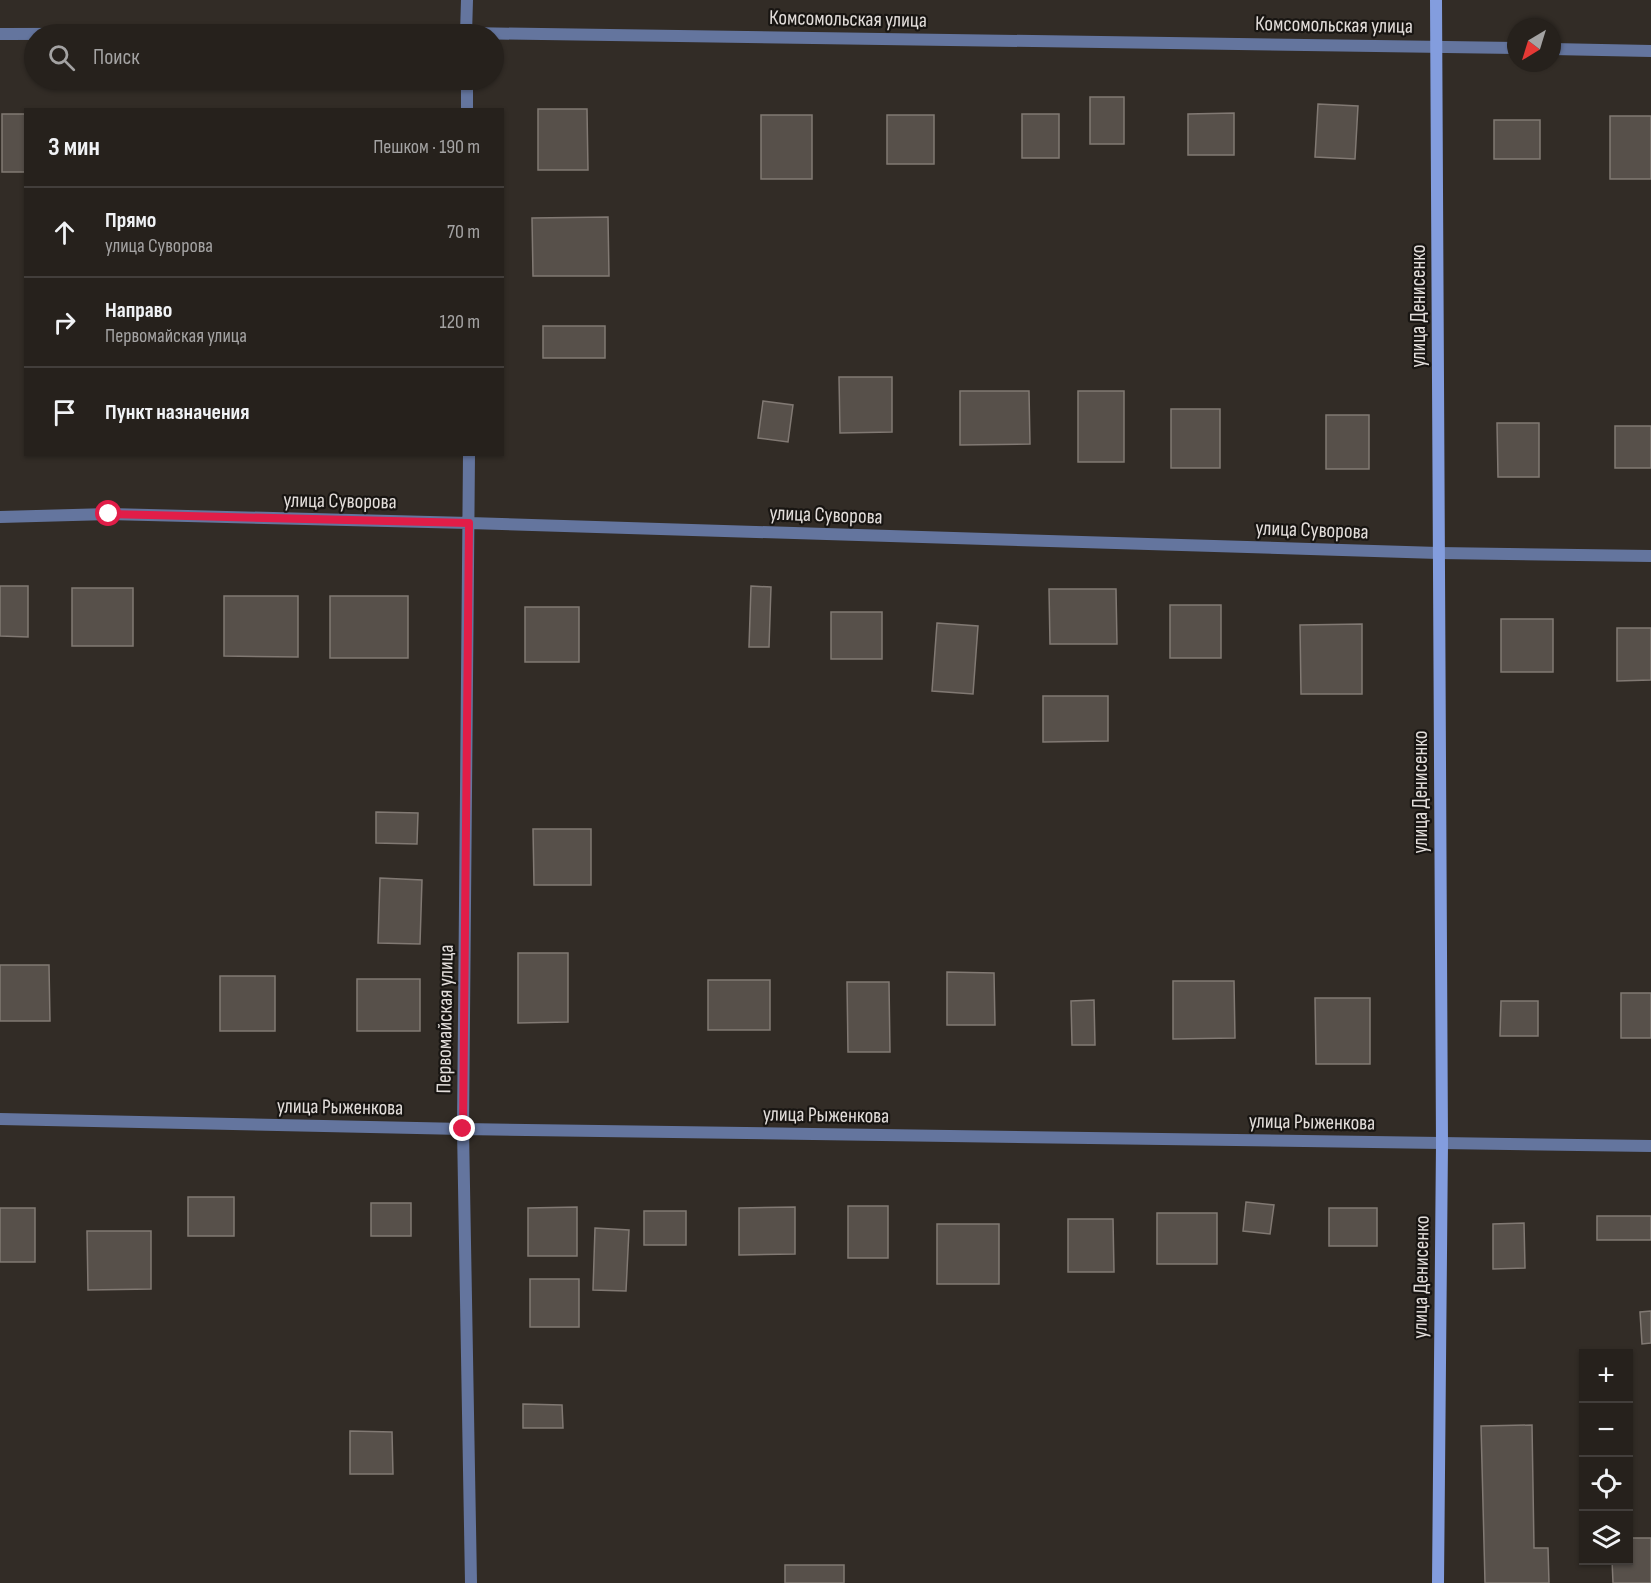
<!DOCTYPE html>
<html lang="ru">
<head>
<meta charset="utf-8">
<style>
	:root { --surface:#26211c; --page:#322e29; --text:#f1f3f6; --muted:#a4a3a3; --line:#423e3b }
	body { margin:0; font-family:"Sofia Sans Condensed",sans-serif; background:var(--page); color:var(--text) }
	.controls { position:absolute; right:18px; bottom:18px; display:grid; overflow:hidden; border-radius:0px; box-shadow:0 2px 4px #0004 }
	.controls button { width:54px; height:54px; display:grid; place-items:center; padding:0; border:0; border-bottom:2px solid var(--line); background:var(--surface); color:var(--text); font:30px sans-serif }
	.compass { position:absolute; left:1507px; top:18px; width:54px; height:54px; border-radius:50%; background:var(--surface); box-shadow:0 2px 4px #0004; rotate:218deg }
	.stop { position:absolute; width:18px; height:18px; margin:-14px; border:4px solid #e11d48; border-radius:50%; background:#fff }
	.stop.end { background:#e11d48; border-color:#fff; box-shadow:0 2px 6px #0008 }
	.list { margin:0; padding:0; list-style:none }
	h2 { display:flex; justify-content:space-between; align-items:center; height:78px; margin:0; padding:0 24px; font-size:26px }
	h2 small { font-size:20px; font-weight:400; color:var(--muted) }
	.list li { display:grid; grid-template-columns:39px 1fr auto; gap:18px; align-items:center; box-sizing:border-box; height:90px; padding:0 24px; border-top:2px solid var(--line) }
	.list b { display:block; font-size:22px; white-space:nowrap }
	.list p { margin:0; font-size:20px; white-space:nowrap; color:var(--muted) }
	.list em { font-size:20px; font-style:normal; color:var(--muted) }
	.icon { flex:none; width:33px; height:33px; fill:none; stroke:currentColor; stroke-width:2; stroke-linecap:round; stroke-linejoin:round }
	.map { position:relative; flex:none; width:1651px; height:1583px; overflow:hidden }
	.search { position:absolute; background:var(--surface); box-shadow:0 2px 4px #0004; left:24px; top:24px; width:480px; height:66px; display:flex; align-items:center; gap:15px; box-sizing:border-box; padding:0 21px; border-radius:33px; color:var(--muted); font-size:22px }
	.panel { position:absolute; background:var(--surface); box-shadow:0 2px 4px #0004; left:24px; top:108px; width:480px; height:348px; border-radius:0px }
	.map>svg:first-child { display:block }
	.building { fill:#57504a; stroke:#817973; stroke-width:1.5 }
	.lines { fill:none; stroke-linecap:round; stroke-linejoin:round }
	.street { stroke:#64759e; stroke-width:12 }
	.secondary { stroke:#839dde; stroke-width:12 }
	.route { stroke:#e11d48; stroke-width:8 }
	.labels { text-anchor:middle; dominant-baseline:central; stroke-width:4.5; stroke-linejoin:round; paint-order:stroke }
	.street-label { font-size:21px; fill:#e2ddda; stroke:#181512 }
</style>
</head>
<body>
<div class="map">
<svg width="1651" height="1583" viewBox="0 0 1651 1583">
	<rect width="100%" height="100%" fill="#322c26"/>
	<path class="building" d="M 1090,97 L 1124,97 L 1124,144 L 1090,144 Z
		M 1318,104 L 1358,106 L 1355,159 L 1315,157 Z
		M 538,109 L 587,109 L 588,170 L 538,170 Z
		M 1234,113 L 1234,155 L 1188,155 L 1188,114 Z
		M 2,114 L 26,114 L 26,172 L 2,172 Z
		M 1022,114 L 1059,114 L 1059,158 L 1022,158 Z
		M 761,115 L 812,115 L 812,179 L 761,179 Z
		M 887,115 L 934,115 L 934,164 L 887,164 Z
		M 1610,116 L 1651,116 L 1651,179 L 1610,179 Z
		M 1494,120 L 1540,120 L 1540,159 L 1494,159 Z
		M 608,217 L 609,276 L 533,276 L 532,218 Z
		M 543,326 L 605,326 L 605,358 L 543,358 Z
		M 839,377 L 892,377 L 892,432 L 840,433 Z
		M 960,391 L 1029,391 L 1030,444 L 960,445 Z
		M 1078,391 L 1124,391 L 1124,462 L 1078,462 Z
		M 763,401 L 793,405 L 788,442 L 758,438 Z
		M 1171,409 L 1220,409 L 1220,468 L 1171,468 Z
		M 1326,415 L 1369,415 L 1369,469 L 1326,469 Z
		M 1497,423 L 1539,423 L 1539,477 L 1498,477 Z
		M 1615,426 L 1651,426 L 1651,468 L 1615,468 Z
		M 0,586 L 28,586 L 28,637 L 0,636 Z
		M 751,586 L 771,587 L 769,647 L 749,647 Z
		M 72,588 L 133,588 L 133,646 L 72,646 Z
		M 1049,589 L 1116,589 L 1117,644 L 1050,644 Z
		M 224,596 L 298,596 L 298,657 L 224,656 Z
		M 330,596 L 408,596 L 408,658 L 330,658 Z
		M 1170,605 L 1221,605 L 1221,658 L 1170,658 Z
		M 525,607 L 579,607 L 579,662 L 525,662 Z
		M 831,612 L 882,612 L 882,659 L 831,659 Z
		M 1501,619 L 1553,619 L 1553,672 L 1501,672 Z
		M 937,623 L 978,626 L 973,694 L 932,691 Z
		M 1362,624 L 1362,694 L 1301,694 L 1300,625 Z
		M 1617,628 L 1651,628 L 1651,680 L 1617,681 Z
		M 1043,696 L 1108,696 L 1108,741 L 1043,742 Z
		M 376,812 L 418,813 L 417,844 L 376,843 Z
		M 533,829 L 591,829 L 591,885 L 534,885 Z
		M 380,878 L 422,880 L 420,944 L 378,943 Z
		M 518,953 L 568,953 L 568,1022 L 518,1023 Z
		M 0,965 L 49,965 L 50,1021 L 0,1021 Z
		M 947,972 L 994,973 L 995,1025 L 947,1025 Z
		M 220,976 L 275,976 L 275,1031 L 220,1031 Z
		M 357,979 L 420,979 L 420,1031 L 357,1031 Z
		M 708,980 L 770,980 L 770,1030 L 708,1030 Z
		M 1173,981 L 1234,981 L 1235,1038 L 1173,1039 Z
		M 847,982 L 889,982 L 890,1052 L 848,1052 Z
		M 1621,993 L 1651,993 L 1651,1038 L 1621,1038 Z
		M 1315,998 L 1370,998 L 1370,1064 L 1316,1064 Z
		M 1094,1000 L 1095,1045 L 1072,1045 L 1071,1001 Z
		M 1501,1001 L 1538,1001 L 1538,1036 L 1500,1036 Z
		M 188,1197 L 234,1197 L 234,1236 L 188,1236 Z
		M 1246,1202 L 1274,1205 L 1270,1234 L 1243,1231 Z
		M 371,1203 L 411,1203 L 411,1236 L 371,1236 Z
		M 848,1206 L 888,1206 L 888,1258 L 848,1258 Z
		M 577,1207 L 577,1256 L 528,1256 L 528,1208 Z
		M 795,1207 L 795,1254 L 739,1255 L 739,1208 Z
		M 0,1208 L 35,1208 L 35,1262 L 0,1262 Z
		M 1329,1208 L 1377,1208 L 1377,1246 L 1329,1246 Z
		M 644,1211 L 686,1211 L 686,1245 L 644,1245 Z
		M 1157,1213 L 1217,1213 L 1217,1264 L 1157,1264 Z
		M 1597,1216 L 1651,1216 L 1651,1240 L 1597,1240 Z
		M 1068,1219 L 1113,1219 L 1114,1272 L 1068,1272 Z
		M 1524,1223 L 1525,1268 L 1493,1269 L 1493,1224 Z
		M 937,1224 L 999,1224 L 999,1284 L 937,1284 Z
		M 595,1228 L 629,1230 L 626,1291 L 593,1290 Z
		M 87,1231 L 151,1231 L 151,1289 L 88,1290 Z
		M 530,1279 L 579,1279 L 579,1327 L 530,1327 Z
		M 1651,1311 L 1651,1343 L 1642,1344 L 1640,1312 Z
		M 523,1404 L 562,1405 L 563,1428 L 523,1428 Z
		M 1532,1425 L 1534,1548 L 1548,1548 L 1549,1583 L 1485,1583 L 1481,1426 Z
		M 350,1431 L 392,1432 L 393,1474 L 350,1474 Z
		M 1628,1538 L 1651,1538 L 1651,1583 L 1613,1583 L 1612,1560 L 1628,1560 Z
		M 785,1565 L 844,1565 L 844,1583 L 785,1583 Z"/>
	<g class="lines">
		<path class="street" d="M 0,34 L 466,33 L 1516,48
			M 466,34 L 467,0
			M 1552,49 L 1651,51
			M 467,80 L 467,110
			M 469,454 L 463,1129 L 471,1583
			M 0,517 L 109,514 L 469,523 L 1438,553 L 1651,556
			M 0,1119 L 463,1129 L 1651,1146"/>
		<path class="secondary" d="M 1436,0 L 1442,1143 L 1438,1583"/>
	</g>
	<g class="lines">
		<path class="route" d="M 109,514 L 469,523 L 463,1129"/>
	</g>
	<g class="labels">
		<g class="street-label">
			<text transform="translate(848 19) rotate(1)">Комсомольская улица</text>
			<text transform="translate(1334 25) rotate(1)">Комсомольская улица</text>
			<text transform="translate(1418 306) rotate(-90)">улица Денисенко</text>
			<text transform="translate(340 501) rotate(1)">улица Суворова</text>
			<text transform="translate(826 515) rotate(2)">улица Суворова</text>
			<text transform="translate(1312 530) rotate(2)">улица Суворова</text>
			<text transform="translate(1420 792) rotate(-90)">улица Денисенко</text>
			<text transform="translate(445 1019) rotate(-89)">Первомайская улица</text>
			<text transform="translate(340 1107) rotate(1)">улица Рыженкова</text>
			<text transform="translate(826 1115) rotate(1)">улица Рыженкова</text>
			<text transform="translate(1312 1122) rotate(1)">улица Рыженкова</text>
			<text transform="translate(1421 1277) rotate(-89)">улица Денисенко</text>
		</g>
	</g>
</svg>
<div class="controls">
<button>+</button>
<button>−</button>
<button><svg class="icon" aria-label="locate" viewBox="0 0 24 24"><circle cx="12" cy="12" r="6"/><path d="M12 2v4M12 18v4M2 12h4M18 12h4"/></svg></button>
<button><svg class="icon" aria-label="layers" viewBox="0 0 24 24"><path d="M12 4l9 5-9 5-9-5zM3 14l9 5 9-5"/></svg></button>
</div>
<svg class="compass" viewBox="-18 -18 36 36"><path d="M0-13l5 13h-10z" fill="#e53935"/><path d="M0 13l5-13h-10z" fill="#a4a3a3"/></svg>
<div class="stop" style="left:109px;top:514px"></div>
<div class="stop end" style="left:463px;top:1129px"></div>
<div class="search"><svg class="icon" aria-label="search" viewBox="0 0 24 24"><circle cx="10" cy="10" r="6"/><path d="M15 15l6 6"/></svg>Поиск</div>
<section class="panel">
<h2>3 мин<small>Пешком · 190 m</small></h2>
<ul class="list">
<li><svg class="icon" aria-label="ahead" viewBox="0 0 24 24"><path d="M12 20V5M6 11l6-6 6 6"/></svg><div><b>Прямо</b><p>улица Суворова</p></div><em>70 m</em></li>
<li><svg class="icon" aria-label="right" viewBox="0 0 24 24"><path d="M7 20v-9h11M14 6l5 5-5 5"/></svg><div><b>Направо</b><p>Первомайская улица</p></div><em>120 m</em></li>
<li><svg class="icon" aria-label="arrive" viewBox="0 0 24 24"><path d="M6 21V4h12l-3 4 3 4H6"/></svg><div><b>Пункт назначения</b></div></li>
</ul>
</section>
</div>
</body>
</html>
